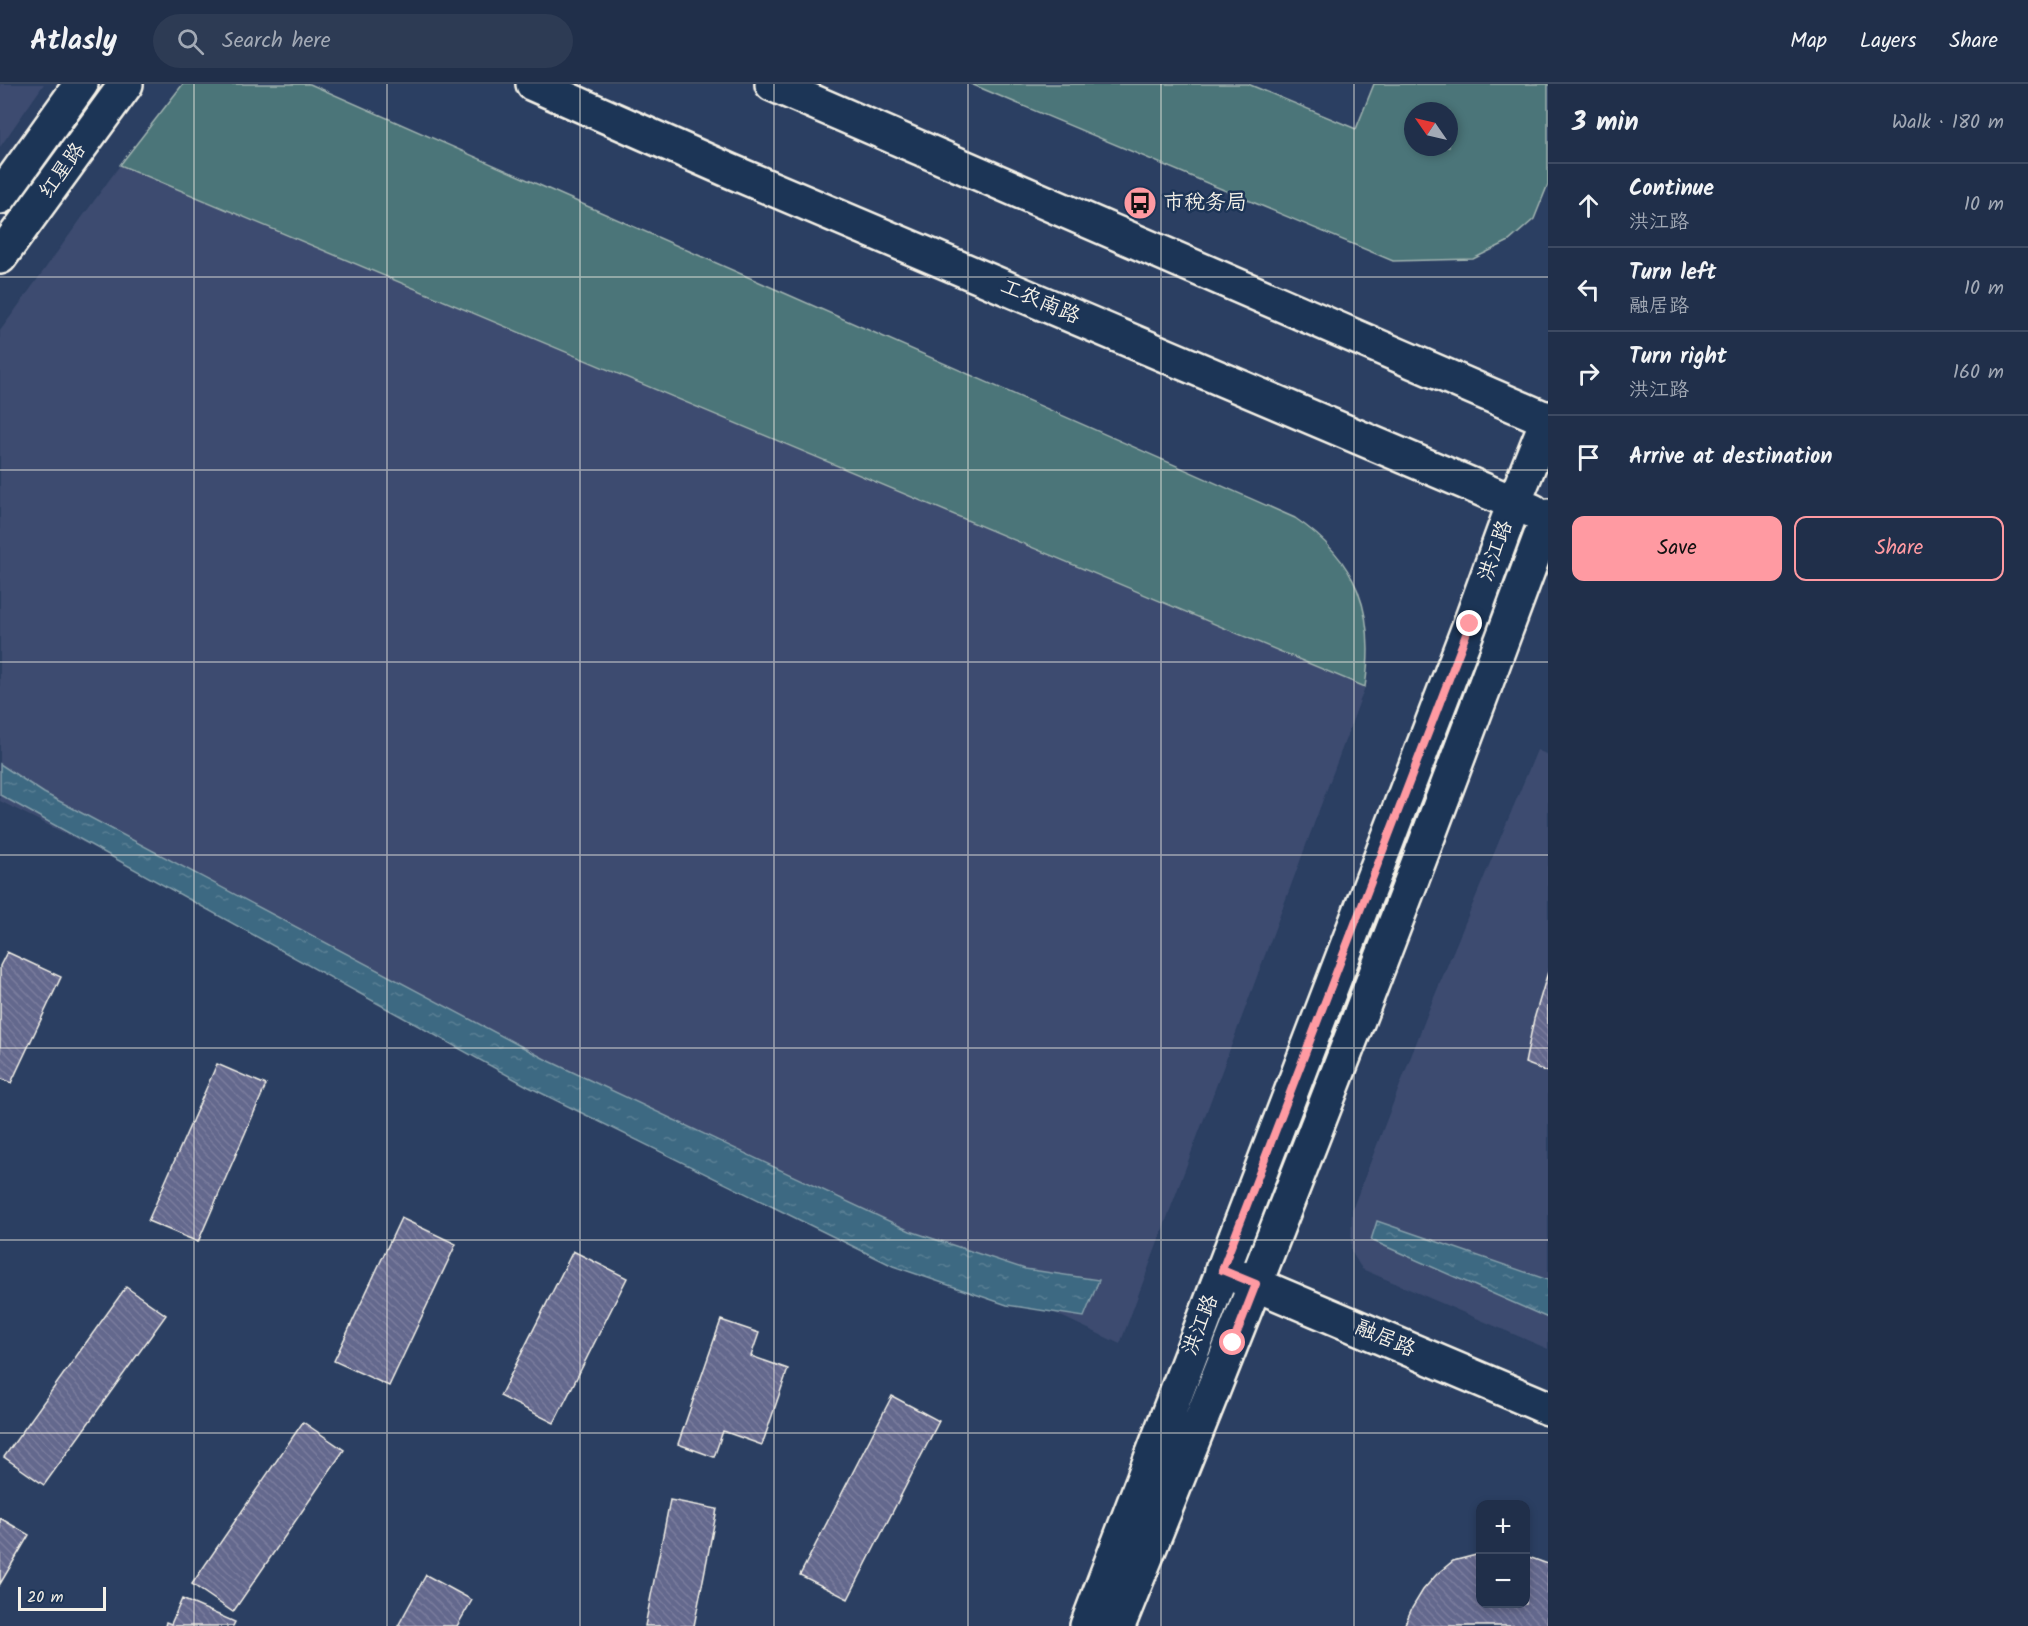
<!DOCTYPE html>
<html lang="en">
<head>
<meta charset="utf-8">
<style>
	:root { --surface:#202f4a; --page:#2d3b54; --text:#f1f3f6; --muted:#a2a9b5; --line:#3d4a62; --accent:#ff9aa2 }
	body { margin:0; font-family:Kalam,"LXGW WenKai TC",sans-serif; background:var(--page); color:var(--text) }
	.controls { position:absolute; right:18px; bottom:18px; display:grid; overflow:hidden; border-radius:12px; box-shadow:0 3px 9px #0003 }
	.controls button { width:54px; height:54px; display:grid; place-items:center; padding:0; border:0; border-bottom:2px solid var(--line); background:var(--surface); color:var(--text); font:30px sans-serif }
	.compass { position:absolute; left:1404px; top:18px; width:54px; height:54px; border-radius:50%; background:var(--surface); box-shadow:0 3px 9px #0003; rotate:304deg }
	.scale { position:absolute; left:18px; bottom:15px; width:88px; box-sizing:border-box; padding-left:6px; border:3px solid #f4f1e8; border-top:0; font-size:16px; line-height:21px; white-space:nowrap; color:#f4f1e8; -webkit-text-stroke:4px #1d3557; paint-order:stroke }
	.stop { position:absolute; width:18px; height:18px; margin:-14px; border:4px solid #ff9aa2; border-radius:50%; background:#fff }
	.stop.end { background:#ff9aa2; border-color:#fff; box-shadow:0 2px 6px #0008 }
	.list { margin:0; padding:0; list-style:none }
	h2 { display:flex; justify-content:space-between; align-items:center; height:78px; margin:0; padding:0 24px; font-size:26px }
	h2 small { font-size:20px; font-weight:400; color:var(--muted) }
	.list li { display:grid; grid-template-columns:39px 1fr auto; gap:18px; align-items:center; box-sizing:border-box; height:84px; padding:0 24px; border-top:2px solid var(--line) }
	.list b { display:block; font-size:22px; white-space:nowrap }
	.list p { margin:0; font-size:20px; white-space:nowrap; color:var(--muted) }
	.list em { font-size:20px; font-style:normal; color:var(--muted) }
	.actions { display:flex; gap:12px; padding:18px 24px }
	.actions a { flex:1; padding:14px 0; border:2px solid var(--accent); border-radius:12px; text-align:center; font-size:21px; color:var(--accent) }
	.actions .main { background:var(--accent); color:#111 }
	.icon { flex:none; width:33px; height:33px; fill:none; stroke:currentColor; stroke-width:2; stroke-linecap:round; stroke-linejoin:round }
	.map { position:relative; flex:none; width:1548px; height:1542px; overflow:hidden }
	header { display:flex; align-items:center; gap:36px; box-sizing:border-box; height:84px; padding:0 30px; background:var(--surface); border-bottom:2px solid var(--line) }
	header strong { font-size:28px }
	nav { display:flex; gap:33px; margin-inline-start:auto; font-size:21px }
	.search { width:420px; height:54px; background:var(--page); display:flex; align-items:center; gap:15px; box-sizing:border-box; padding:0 21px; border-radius:33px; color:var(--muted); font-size:22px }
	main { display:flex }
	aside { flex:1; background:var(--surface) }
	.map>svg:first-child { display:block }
	.built { fill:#3c4b6f }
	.green { fill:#4c7579; stroke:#a0b3b0; stroke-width:1.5; fill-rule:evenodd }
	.water { fill:url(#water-ripples); stroke:#869fab; stroke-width:1.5 }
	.building { fill:url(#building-back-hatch); stroke:#f4f1e8; stroke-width:1.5 }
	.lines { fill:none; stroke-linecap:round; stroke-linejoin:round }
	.secondary-casing { stroke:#f4f1e8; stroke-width:38 }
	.primary-casing { stroke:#f4f1e8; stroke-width:38 }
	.secondary { stroke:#1d3557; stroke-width:33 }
	.primary { stroke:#1d3557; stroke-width:33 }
	.route { stroke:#ff9aa2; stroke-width:8 }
	.grid { fill:none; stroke:#f4f1e8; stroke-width:1.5; stroke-opacity:0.55 }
	.labels { text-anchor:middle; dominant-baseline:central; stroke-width:5; stroke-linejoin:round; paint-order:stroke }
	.street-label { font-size:21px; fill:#f4f1e8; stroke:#1d3557 }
	.poi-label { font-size:21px; fill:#f4f1e8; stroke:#1d3557; text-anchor:start }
</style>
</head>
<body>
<header>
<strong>Atlasly</strong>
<div class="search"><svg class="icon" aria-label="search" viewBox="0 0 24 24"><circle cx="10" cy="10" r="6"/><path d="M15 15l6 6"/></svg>Search here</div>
<nav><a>Map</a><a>Layers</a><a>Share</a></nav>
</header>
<main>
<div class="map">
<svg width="1548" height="1542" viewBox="0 0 1548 1542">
	<defs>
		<pattern id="water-ripples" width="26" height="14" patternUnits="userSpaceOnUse" patternTransform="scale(1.5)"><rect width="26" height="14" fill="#3d6982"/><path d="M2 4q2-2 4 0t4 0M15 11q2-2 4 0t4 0" fill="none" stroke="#5a7f94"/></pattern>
		<pattern id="building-back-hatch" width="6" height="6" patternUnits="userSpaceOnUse" patternTransform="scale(1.5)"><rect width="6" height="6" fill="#63678d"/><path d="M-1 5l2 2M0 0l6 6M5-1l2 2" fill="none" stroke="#7a7d9d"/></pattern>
	</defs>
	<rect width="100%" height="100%" fill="#2b3f62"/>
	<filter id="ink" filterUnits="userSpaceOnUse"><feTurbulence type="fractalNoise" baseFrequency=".0167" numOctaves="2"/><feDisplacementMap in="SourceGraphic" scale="12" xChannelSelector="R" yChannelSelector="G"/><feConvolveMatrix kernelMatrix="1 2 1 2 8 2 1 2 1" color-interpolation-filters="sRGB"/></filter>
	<g filter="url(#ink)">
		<path class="built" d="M 0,0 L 44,0 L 0,63 Z
			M 120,81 L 1365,603 L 1120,1260 L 476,955 L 0,717 L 0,247 Z
			M 1537,666 L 1548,671 L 1548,1265 L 1362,1185 L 1351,1167 L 1352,1126 L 1430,923 Z"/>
		<path class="green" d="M 183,0 L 310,0 L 1295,434 C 1358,476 1376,530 1365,603 L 120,81 Z
			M 971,0 L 1248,0 L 1356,45 L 1374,0 L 1548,0 L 1548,100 L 1534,135 L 1509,157 L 1473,175 L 1393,177 ZM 1413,27 L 1449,27 L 1449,63 L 1413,63 Z"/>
		<path class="water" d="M 0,680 L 44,709 L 545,975 L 910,1147 L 1025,1185 L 1099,1196 L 1084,1233 L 1007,1221 L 893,1182 L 529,1003 L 0,711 Z
			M 1377,1137 L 1548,1196 L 1548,1234 L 1371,1156 Z"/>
		<path class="building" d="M 7,868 L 61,893 L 11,999 L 0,994 L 0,882 Z
			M 1548,888 L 1548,988 L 1525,979 L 1534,935 Z
			M 217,980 L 266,1001 L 198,1158 L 148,1137 Z
			M 401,1134 L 456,1160 L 389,1302 L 334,1277 Z
			M 573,1167 L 627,1194 L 554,1339 L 500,1312 Z
			M 126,1203 L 166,1231 L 44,1401 L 4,1373 Z
			M 721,1236 L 759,1249 L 751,1272 L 788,1285 L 762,1361 L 723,1347 L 714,1373 L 678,1360 Z
			M 892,1312 L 939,1337 L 848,1515 L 800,1491 Z
			M 303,1338 L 344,1366 L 233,1528 L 192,1500 Z
			M 670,1416 L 717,1425 L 694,1542 L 645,1542 Z
			M 0,1434 L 29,1451 L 0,1500 Z
			M 1480,1470 L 1480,1520 L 1526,1520 L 1526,1472 L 1548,1480 L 1548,1542 L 1404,1542 L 1412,1524 L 1423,1506 L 1437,1490 L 1453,1477 Z
			M 426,1491 L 472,1516 L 457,1542 L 398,1542 Z
			M 182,1515 L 235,1538 L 233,1542 L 165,1542 L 166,1538 L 171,1540 Z"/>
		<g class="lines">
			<defs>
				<path id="secondary" d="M 0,113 L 81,0
					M 0,173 L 126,0
					M 1222,1186 L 1548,1324"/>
				<path id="primary" d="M 533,0 L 728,86 L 1533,427
					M 772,0 L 1548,336
					M 1087,1542 L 1470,540 L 1514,419 L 1548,334
					M 1118,1542 C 1268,1174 1411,804 1548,432"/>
			</defs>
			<use href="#secondary" class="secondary-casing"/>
			<use href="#primary" class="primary-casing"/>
			<use href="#secondary" class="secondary"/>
			<use href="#primary" class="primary"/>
		</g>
	</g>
	<g class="lines" filter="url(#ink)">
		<path class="route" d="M 1233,1259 L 1256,1200 L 1222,1186 L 1470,540"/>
	</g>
	<path class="grid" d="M 194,0 L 194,1542M 387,0 L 387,1542M 580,0 L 580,1542M 774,0 L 774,1542M 968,0 L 968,1542M 1161,0 L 1161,1542M 1354,0 L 1354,1542M 0,193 L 1548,193M 0,386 L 1548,386M 0,578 L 1548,578M 0,771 L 1548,771M 0,964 L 1548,964M 0,1156 L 1548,1156M 0,1349 L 1548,1349"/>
	<defs>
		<symbol id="bus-disc" viewBox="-11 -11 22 22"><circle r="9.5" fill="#ff9aa2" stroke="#1d3557"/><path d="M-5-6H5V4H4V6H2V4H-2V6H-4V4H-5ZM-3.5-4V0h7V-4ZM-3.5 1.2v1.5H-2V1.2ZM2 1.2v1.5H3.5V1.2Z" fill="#111"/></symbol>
	</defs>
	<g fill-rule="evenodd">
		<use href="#bus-disc" x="1121" y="100" width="38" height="38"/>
	</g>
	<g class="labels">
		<g class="street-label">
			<text transform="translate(63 87) rotate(-54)">红星路</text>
			<text transform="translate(1040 218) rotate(23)">工农南路</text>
			<text transform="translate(1496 467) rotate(-70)">洪江路</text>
			<text transform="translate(1201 1241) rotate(-69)">洪江路</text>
			<text transform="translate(1385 1255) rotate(23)">融居路</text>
		</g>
		<g class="poi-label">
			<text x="1163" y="119">市税务局</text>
		</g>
	</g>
</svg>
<div class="controls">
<button>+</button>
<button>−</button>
</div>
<svg class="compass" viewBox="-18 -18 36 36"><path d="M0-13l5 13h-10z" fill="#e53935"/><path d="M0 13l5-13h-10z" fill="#a2a9b5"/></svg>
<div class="scale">20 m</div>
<div class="stop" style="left:1233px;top:1259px"></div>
<div class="stop end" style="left:1470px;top:540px"></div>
</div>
<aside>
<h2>3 min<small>Walk · 180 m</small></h2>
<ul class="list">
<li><svg class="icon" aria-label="ahead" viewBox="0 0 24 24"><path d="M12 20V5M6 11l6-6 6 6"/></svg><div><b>Continue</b><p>洪江路</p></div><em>10 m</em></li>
<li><svg class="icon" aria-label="left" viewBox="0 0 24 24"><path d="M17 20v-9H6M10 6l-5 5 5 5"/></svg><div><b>Turn left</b><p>融居路</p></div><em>10 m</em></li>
<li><svg class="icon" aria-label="right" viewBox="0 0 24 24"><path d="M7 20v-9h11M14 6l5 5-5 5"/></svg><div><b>Turn right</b><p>洪江路</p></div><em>160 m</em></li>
<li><svg class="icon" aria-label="arrive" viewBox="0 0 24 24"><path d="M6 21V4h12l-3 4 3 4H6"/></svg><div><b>Arrive at destination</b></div></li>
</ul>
<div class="actions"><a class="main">Save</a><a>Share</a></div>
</aside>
</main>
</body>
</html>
